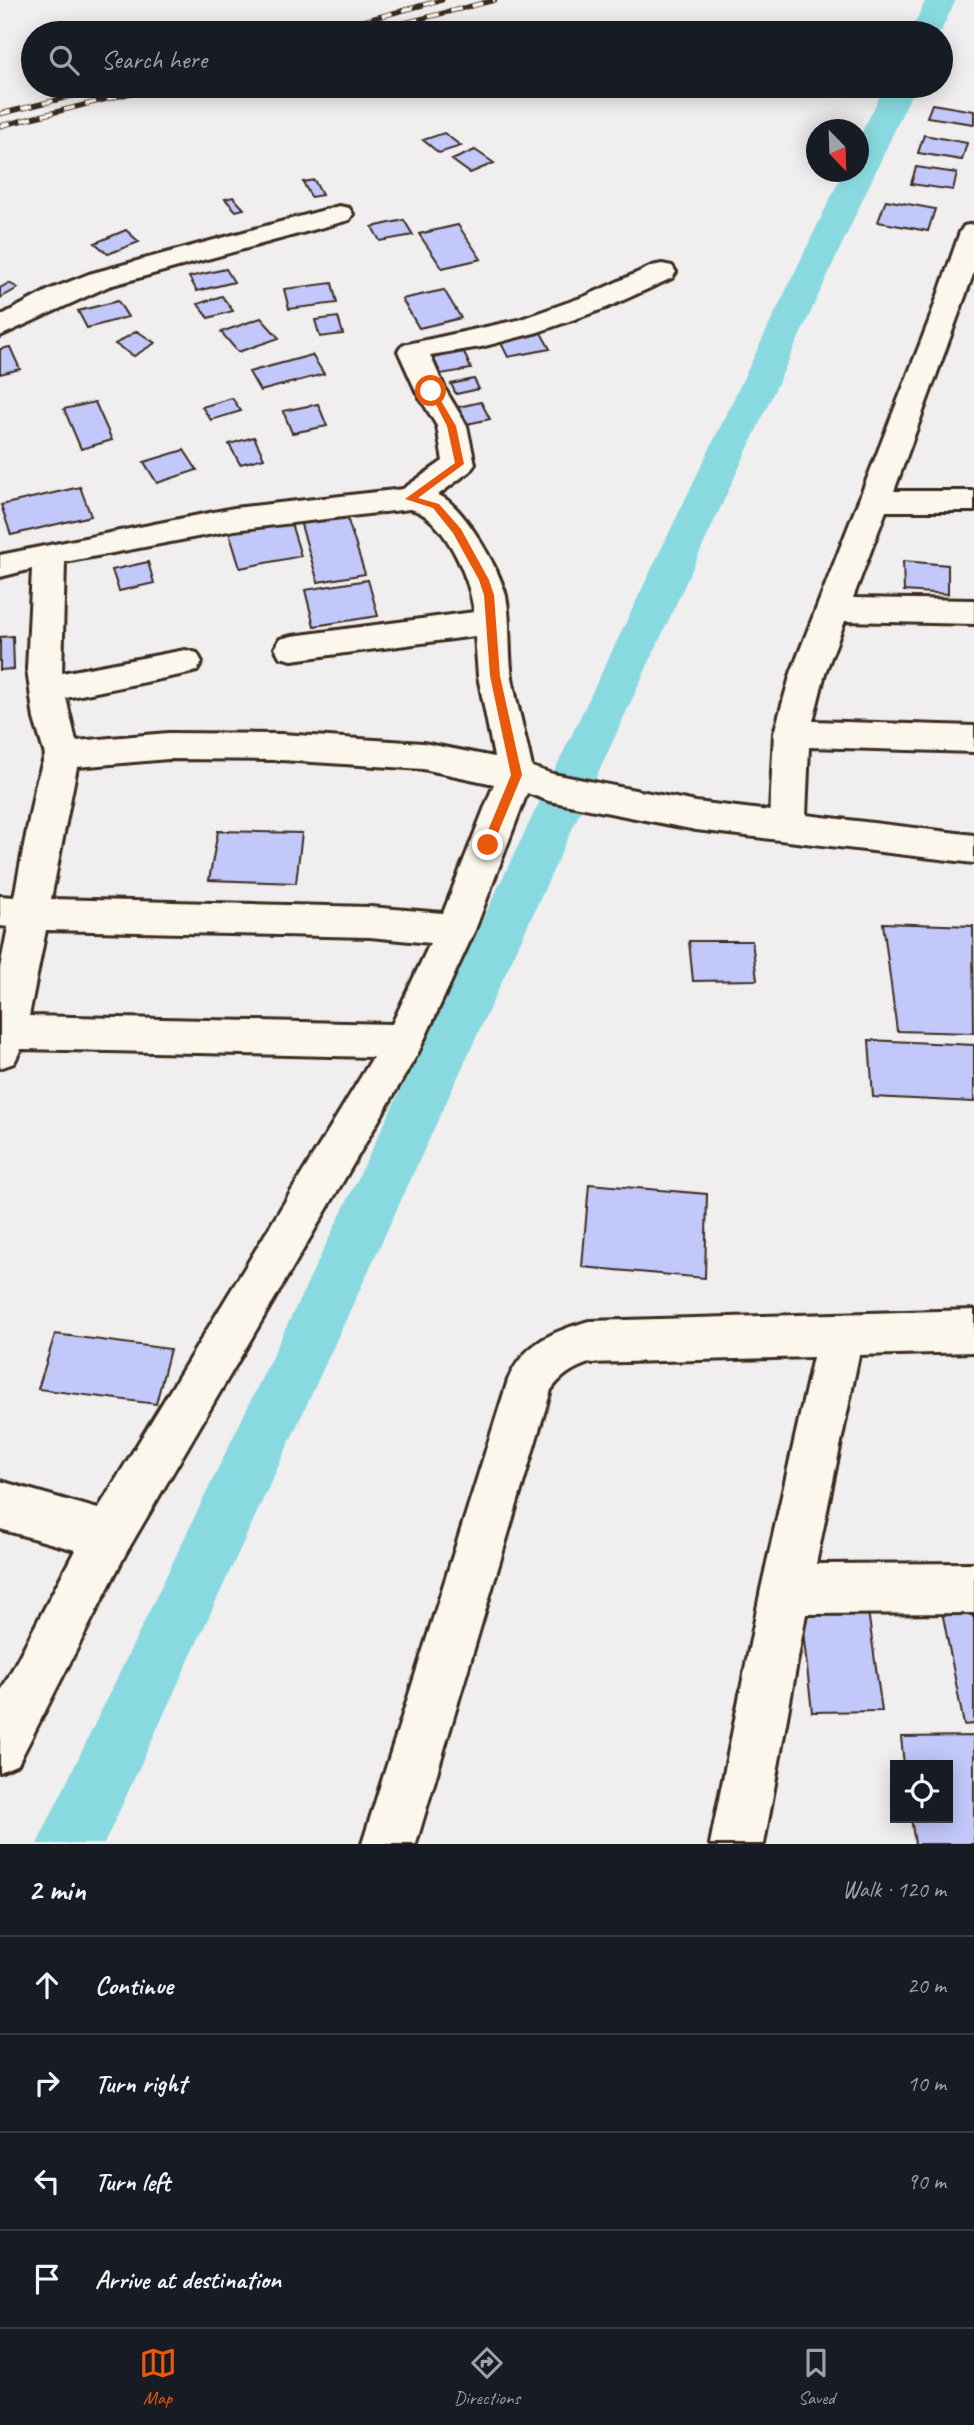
<!DOCTYPE html>
<html lang="en">
<head>
<meta charset="utf-8">
<style>
	:root { --surface:#171b24; --page:#242831; --text:#f1f3f6; --muted:#9ea1a6; --line:#363941; --accent:#ea580c }
	body { margin:0; font-family:Caveat,sans-serif; background:var(--page); color:var(--text) }
	.controls { position:absolute; right:21px; bottom:21px; display:grid; overflow:hidden; border-radius:0px; box-shadow:0 4px 18px #0003 }
	.controls button { width:63px; height:63px; display:grid; place-items:center; padding:0; border:0; border-bottom:2px solid var(--line); background:var(--surface); color:var(--text); font:35px sans-serif }
	.compass { position:absolute; left:806px; top:119px; width:63px; height:63px; border-radius:50%; background:var(--surface); box-shadow:0 4px 18px #0003; rotate:157deg }
	.stop { position:absolute; width:21px; height:21px; margin:-16px; border:5px solid #ea580c; border-radius:50%; background:#fff }
	.stop.end { background:#ea580c; border-color:#fff; box-shadow:0 2px 7px #0008 }
	.list { margin:0; padding:0; list-style:none }
	h2 { display:flex; justify-content:space-between; align-items:center; height:91px; margin:0; padding:0 28px; font-size:30px }
	h2 small { font-size:23px; font-weight:400; color:var(--muted) }
	.list li { display:grid; grid-template-columns:46px 1fr auto; gap:21px; align-items:center; box-sizing:border-box; height:98px; padding:0 28px; border-top:2px solid var(--line) }
	.list b { display:block; font-size:26px; white-space:nowrap }
	.list em { font-size:23px; font-style:normal; color:var(--muted) }
	.icon { flex:none; width:38px; height:38px; fill:none; stroke:currentColor; stroke-width:2; stroke-linecap:round; stroke-linejoin:round }
	.map { position:relative; flex:none; width:974px; height:1844px; overflow:hidden }
	.search { position:absolute; background:var(--surface); box-shadow:0 4px 18px #0003; left:21px; right:21px; top:21px; height:77px; display:flex; align-items:center; gap:18px; box-sizing:border-box; padding:0 24px; border-radius:38px; color:var(--muted); font-size:26px }
	.sheet { height:483px; background:var(--surface) }
	nav { display:flex; justify-content:space-around; align-items:center; box-sizing:border-box; height:98px; border-top:2px solid var(--line); background:var(--surface); font-size:19px; color:var(--muted) }
	nav a { display:grid; justify-items:center; gap:4px }
	nav .on { color:var(--accent) }
	.map>svg:first-child { display:block }
	.lines { fill:none; stroke-linecap:round; stroke-linejoin:round }
	.canal { fill:#89dae0; fill-rule:evenodd }
	.building { fill:#c2c8fa; stroke:#3b2a1e; stroke-width:2 }
	.minor-casing { stroke:#3b2a1e; stroke-width:6 }
	.minor { fill:#fbf7ec; fill-rule:evenodd }
	.rail-casing { stroke:#3b2a1e; stroke-width:5 }
	.rail { stroke:#fbf7ec; stroke-width:3.5; stroke-dasharray:11; stroke-linecap:butt }
	.route { fill:#ea580c }
</style>
</head>
<body>
<div class="map">
<svg width="974" height="1844" viewBox="0 0 974 1844">
	<rect width="100%" height="100%" fill="#f0eeef"/>
	<filter id="ink" filterUnits="userSpaceOnUse"><feTurbulence type="fractalNoise" baseFrequency=".0143" numOctaves="2"/><feDisplacementMap in="SourceGraphic" scale="14" xChannelSelector="R" yChannelSelector="G"/><feConvolveMatrix kernelMatrix="1 2 1 2 8 2 1 2 1" color-interpolation-filters="sRGB"/></filter>
	<g filter="url(#ink)">
		<g class="lines">
			<path class="canal" d="M 926,0 L 956,0 L 940,33 L 910,33 Z
				M 885,86 L 915,86 L 104,1844 L 37,1844 L 843,172 L 858,172 L 858,140 Z"/>
		</g>
		<path class="building" d="M 932,104 L 974,111 L 974,124 L 927,117 Z
			M 444,133 L 461,146 L 439,153 L 423,140 Z
			M 924,135 L 967,143 L 962,160 L 918,153 Z
			M 475,150 L 494,163 L 470,173 L 452,160 Z
			M 916,167 L 957,173 L 953,190 L 911,184 Z
			M 314,180 L 322,195 L 311,197 L 303,182 Z
			M 233,197 L 244,209 L 236,211 L 225,199 Z
			M 886,200 L 935,209 L 928,231 L 878,222 Z
			M 404,220 L 413,235 L 380,241 L 372,227 Z
			M 458,225 L 481,259 L 442,268 L 419,234 Z
			M 126,230 L 139,242 L 108,254 L 95,243 Z
			M 226,269 L 234,282 L 197,291 L 189,277 Z
			M 9,283 L 18,288 L 0,298 L 0,288 Z
			M 332,283 L 337,303 L 289,309 L 284,289 Z
			M 444,290 L 461,318 L 419,328 L 402,299 Z
			M 222,296 L 233,311 L 208,318 L 198,304 Z
			M 118,301 L 128,317 L 87,328 L 78,311 Z
			M 338,317 L 343,334 L 320,337 L 315,320 Z
			M 261,318 L 279,338 L 238,352 L 221,332 Z
			M 137,331 L 155,343 L 134,356 L 115,344 Z
			M 540,331 L 550,349 L 508,357 L 499,339 Z
			M 10,347 L 20,369 L 0,374 L 0,349 Z
			M 464,352 L 471,369 L 441,374 L 433,358 Z
			M 312,355 L 324,374 L 260,391 L 249,372 Z
			M 474,379 L 479,389 L 456,394 L 451,384 Z
			M 232,398 L 241,411 L 211,420 L 202,407 Z
			M 95,402 L 112,440 L 81,449 L 64,409 Z
			M 481,402 L 490,419 L 462,425 L 454,408 Z
			M 318,404 L 327,426 L 292,433 L 283,411 Z
			M 254,437 L 264,458 L 240,464 L 229,444 Z
			M 184,450 L 197,470 L 157,483 L 144,462 Z
			M 80,487 L 91,516 L 11,535 L 1,505 Z
			M 345,511 L 365,574 L 318,582 L 299,518 Z
			M 289,517 L 301,556 L 240,568 L 228,529 Z
			M 903,561 L 948,565 L 948,594 L 904,591 Z
			M 148,562 L 154,583 L 119,591 L 112,570 Z
			M 368,580 L 378,616 L 314,626 L 305,590 Z
			M 13,636 L 14,669 L 0,670 L 0,637 Z
			M 218,831 L 302,833 L 296,883 L 209,880 Z
			M 883,923 L 973,926 L 974,1033 L 897,1031 Z
			M 689,941 L 752,941 L 757,980 L 693,981 Z
			M 869,1040 L 974,1045 L 974,1102 L 873,1097 Z
			M 589,1184 L 707,1194 L 705,1278 L 582,1267 Z
			M 55,1334 L 170,1349 L 156,1404 L 38,1389 Z
			M 800,1604 L 867,1604 L 882,1711 L 812,1712 Z
			M 974,1605 L 974,1724 L 964,1725 L 941,1606 Z
			M 974,1736 L 974,1844 L 915,1844 L 911,1818 L 948,1818 L 948,1765 L 904,1765 L 901,1737 Z"/>
		<g class="lines">
			<defs>
				<path id="minor" d="M 339,206 L 349,208 L 353,214 L 349,220 L 109,286 L 0,336 L 0,316 L 51,289 L 89,274 Z
					M 974,224 L 974,272 L 894,491 L 974,491 L 974,511 L 886,511 L 853,598 L 974,600 L 974,624 L 845,621 L 825,673 L 813,721 L 974,726 L 974,752 L 809,747 L 806,815 L 974,835 L 974,863 L 696,830 L 549,801 L 527,793 L 475,930 L 418,1053 L 126,1553 L 18,1764 L 0,1772 L 0,1693 L 75,1550 L 0,1529 L 0,1481 L 98,1509 L 373,1057 L 21,1049 L 14,1063 L 0,1068 L 0,968 L 8,927 L 0,926 L 0,896 L 14,897 L 36,783 L 45,755 L 34,719 L 27,669 L 32,569 L 0,577 L 0,555 L 234,508 L 403,489 L 443,461 L 437,426 L 416,391 L 398,351 L 403,345 L 518,320 L 586,296 L 652,266 L 662,264 L 672,266 L 676,272 L 672,278 L 606,308 L 538,332 L 481,347 L 430,355 L 446,391 L 467,426 L 475,464 L 470,471 L 438,495 C 462,503 500,570 506,596 C 511,622 508,650 512,677 C 517,707 526,737 532,767 L 553,774 L 696,802 L 770,811 L 774,733 L 791,673 L 929,321 L 960,232 L 964,226 ZM 410,509 C 444,516 471,580 474,612 L 292,636 L 280,639 L 275,648 L 280,657 L 292,660 L 475,636 L 478,676 L 494,757 L 423,743 L 281,734 L 168,733 L 76,741 L 66,698 L 185,674 L 197,671 L 202,662 L 197,653 L 185,650 L 62,673 L 65,562 L 234,530 ZM 168,759 L 281,760 L 423,769 L 494,784 L 443,913 L 370,907 L 51,899 L 77,767 ZM 46,930 L 370,937 L 430,943 L 392,1024 L 29,1016 Z
					M 974,1310 L 974,1352 L 859,1355 L 816,1564 L 974,1563 L 974,1613 L 806,1614 L 764,1844 L 710,1844 L 761,1589 L 813,1357 L 589,1363 C 572,1369 561,1376 551,1390 L 416,1844 L 362,1844 L 508,1380 C 524,1343 552,1332 589,1321 Z"/>
			</defs>
			<use href="#minor" class="minor-casing"/>
			<use href="#minor" class="minor"/>
			<defs>
				<path id="rail" d="M 318,33 L 442,0
					M 365,33 L 495,0
					M 0,114 L 113,86
					M 0,126 L 159,86"/>
			</defs>
			<use href="#rail" class="rail-casing"/>
			<use href="#rail" class="rail"/>
		</g>
	</g>
	<path class="route" d="M 428,389 L 434,389 L 456,426 L 464,464 L 418,498 L 439,504 L 461,529 L 489,580 L 494,595 L 500,676 L 522,775 L 493,845 L 488,849 L 482,845 L 511,775 L 490,676 L 484,595 L 479,580 L 453,533 L 433,508 L 405,499 L 455,463 L 447,426 Z"/>
</svg>
<div class="controls">
<button><svg class="icon" aria-label="locate" viewBox="0 0 24 24"><circle cx="12" cy="12" r="6"/><path d="M12 2v4M12 18v4M2 12h4M18 12h4"/></svg></button>
</div>
<svg class="compass" viewBox="-18 -18 36 36"><path d="M0-13l5 13h-10z" fill="#e53935"/><path d="M0 13l5-13h-10z" fill="#9ea1a6"/></svg>
<div class="stop" style="left:431px;top:391px"></div>
<div class="stop end" style="left:488px;top:845px"></div>
<div class="search"><svg class="icon" aria-label="search" viewBox="0 0 24 24"><circle cx="10" cy="10" r="6"/><path d="M15 15l6 6"/></svg>Search here</div>
</div>
<section class="sheet">
<h2>2 min<small>Walk · 120 m</small></h2>
<ul class="list">
<li><svg class="icon" aria-label="ahead" viewBox="0 0 24 24"><path d="M12 20V5M6 11l6-6 6 6"/></svg><div><b>Continue</b></div><em>20 m</em></li>
<li><svg class="icon" aria-label="right" viewBox="0 0 24 24"><path d="M7 20v-9h11M14 6l5 5-5 5"/></svg><div><b>Turn right</b></div><em>10 m</em></li>
<li><svg class="icon" aria-label="left" viewBox="0 0 24 24"><path d="M17 20v-9H6M10 6l-5 5 5 5"/></svg><div><b>Turn left</b></div><em>90 m</em></li>
<li><svg class="icon" aria-label="arrive" viewBox="0 0 24 24"><path d="M6 21V4h12l-3 4 3 4H6"/></svg><div><b>Arrive at destination</b></div></li>
</ul>
</section>
<nav>
<a class="on"><svg class="icon" aria-label="map" viewBox="0 0 24 24"><path d="M3 6l6-2 6 2 6-2v14l-6 2-6-2-6 2zM9 4v14M15 6v14"/></svg>Map</a>
<a><svg class="icon" aria-label="directions" viewBox="0 0 24 24"><path d="M12 3l9 9-9 9-9-9zM9 14v-3h6M13 9l2 2-2 2"/></svg>Directions</a>
<a><svg class="icon" aria-label="saved" viewBox="0 0 24 24"><path d="M7 4h10v16l-5-4-5 4z"/></svg>Saved</a>
</nav>
</body>
</html>
